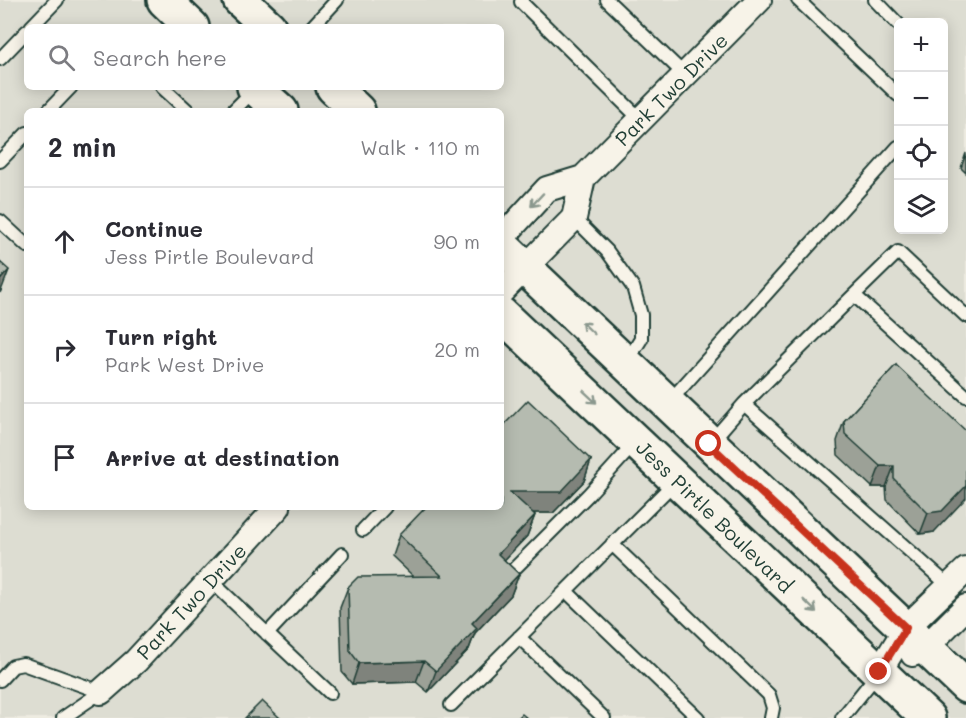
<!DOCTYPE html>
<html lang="en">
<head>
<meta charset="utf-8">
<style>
	:root { --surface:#fff; --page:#f7f7f7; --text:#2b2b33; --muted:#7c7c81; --line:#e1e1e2 }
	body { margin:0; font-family:Mali,sans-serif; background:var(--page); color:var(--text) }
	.controls { position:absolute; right:18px; top:18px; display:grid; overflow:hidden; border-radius:9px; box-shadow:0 3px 15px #0003 }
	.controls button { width:54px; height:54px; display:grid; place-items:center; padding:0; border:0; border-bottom:2px solid var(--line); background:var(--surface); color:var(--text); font:30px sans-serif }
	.stop { position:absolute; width:18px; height:18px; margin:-14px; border:4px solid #c8321e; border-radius:50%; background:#fff }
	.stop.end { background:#c8321e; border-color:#fff; box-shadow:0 2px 6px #0008 }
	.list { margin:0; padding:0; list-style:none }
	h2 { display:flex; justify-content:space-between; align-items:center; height:78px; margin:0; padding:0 24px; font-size:26px }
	h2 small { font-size:20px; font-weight:400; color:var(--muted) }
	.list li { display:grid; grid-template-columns:39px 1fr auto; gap:18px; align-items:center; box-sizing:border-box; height:108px; padding:0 24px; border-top:2px solid var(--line) }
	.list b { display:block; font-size:22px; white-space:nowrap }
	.list p { margin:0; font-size:20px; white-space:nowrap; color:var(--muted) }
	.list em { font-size:20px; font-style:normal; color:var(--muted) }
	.icon { flex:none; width:33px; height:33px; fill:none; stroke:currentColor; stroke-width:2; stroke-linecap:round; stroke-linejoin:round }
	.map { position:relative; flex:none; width:966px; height:718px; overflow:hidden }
	.search { position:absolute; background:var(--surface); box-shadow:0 3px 15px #0003; left:24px; top:24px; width:480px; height:66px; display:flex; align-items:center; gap:15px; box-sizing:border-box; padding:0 21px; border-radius:9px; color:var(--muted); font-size:22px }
	.panel { position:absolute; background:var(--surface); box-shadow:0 3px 15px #0003; left:24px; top:108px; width:480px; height:402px; border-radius:9px }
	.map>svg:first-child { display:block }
	.built { fill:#ddddd2; fill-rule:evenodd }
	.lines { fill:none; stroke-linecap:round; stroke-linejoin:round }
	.lane-casing { stroke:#1f3d34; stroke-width:16 }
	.street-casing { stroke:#1f3d34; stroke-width:28 }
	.secondary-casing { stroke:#1f3d34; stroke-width:38 }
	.lane { stroke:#f7f3e8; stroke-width:12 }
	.street { stroke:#f7f3e8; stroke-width:24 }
	.secondary { stroke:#f7f3e8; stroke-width:33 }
	.wall { fill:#9ca197; stroke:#1f3d34; stroke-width:1.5 }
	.shaded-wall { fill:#7f837b; stroke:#1f3d34; stroke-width:1.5 }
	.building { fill:#b5bbb0; stroke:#1f3d34; stroke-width:1.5 }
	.oneway { stroke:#8b988e }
	.route { stroke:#c8321e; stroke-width:8 }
	.labels { text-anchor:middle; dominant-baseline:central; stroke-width:5; stroke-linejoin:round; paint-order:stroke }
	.street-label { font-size:20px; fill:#1f3d34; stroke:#f7f3e8 }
</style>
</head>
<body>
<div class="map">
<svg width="966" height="718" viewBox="0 0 966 718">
	<rect width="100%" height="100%" fill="#eeece1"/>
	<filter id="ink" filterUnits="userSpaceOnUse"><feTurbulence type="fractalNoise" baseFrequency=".0167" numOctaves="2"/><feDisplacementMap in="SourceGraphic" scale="12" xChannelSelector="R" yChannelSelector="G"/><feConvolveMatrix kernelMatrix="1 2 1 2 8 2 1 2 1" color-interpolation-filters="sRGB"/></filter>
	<g filter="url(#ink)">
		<path class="built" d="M 0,0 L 966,0 L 966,718 L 0,718 ZM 898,22 L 944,22 L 944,230 L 898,230 ZM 27,27 L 501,27 L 501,87 L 27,87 ZM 27,111 L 501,111 L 501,507 L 27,507 Z"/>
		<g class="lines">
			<defs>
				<path id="lane" d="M 523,0 L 521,2 L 641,120
					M 607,0 L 685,75
					M 798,0 L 898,95
					M 875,0 L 898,24
					M 31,27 L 57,0
					M 312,27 L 337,0
					M 0,59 L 27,31
					M 162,87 L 188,111
					M 48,111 L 71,87
					M 233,111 L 255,89
					M 0,161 L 27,133
					M 574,218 L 607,251 L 633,287 L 641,315 L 641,339 L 626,363
					M 0,221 L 27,246
					M 854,295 L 898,252 L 966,316
					M 668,403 L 898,147
					M 744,404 L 854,295 L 966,396
					M 710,443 L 744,404 L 948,585
					M 363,530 L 385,507
					M 612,544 L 769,695 L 773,708 L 771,718
					M 505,578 L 588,495 L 636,442
					M 210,580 L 330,693
					M 566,591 L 698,718
					M 267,634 L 342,554
					M 519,637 L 604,718
					M 0,680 L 13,666 L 23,664 L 101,692
					M 451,705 L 675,482
					M 63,718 L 101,692
					M 842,718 L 879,672"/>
				<path id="street" d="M 501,239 L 547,189 L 583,178 L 759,0
					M 501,292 L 574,218 L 583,178
					M 913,654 L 926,647 L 966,607
					M 879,672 L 906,628 L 966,570
					M 101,692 L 136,661 L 278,507"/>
				<path id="secondary" d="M 164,0 L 192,27
					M 240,0 L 269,27
					M 254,87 L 281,111
					M 333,87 L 358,111
					M 501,245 L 966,686
					M 501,314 L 928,718"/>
			</defs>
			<use href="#lane" class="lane-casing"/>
			<use href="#street" class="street-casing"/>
			<use href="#secondary" class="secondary-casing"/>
			<use href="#lane" class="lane"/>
			<use href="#street" class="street"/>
			<use href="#secondary" class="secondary"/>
		</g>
		<path class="wall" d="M 966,153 L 966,173 L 961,168 Z
			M 896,365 L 934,532 L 920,534 L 887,500 L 886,487 L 872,487 L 838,455 L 837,441 L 844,421 Z
			M 591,460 L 584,481 L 553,513 L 532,513 L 535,515 L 527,536 L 504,560 L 519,574 L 511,595 L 475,633 L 469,649 L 428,692 L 416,682 L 352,684 L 342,672 L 340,608 L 348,587 L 413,576 L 392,556 L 399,535 Z"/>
		<path class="shaded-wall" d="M 9,270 L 1,291 L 0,293 L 0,280 Z
			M 591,460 L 584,481 L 553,513 L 503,513 L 510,492 Z
			M 880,466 L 894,466 L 886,487 L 872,487 Z
			M 966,486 L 966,498 L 934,532 L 920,534 L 928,513 Z
			M 535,515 L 527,536 L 490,575 L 498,554 Z
			M 519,574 L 511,595 L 475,633 L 469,649 L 428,692 L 436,671 L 472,623 Z
			M 424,661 L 416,682 L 352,684 L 359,663 Z"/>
		<path class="building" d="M 0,262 L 9,270 L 0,280 Z
			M 896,365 L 966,431 L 966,486 L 942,511 L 928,513 L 894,479 L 894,466 L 880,466 L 845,434 L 844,421 Z
			M 528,400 L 591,460 L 561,492 L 510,492 L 535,515 L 498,554 L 519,574 L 472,623 L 477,628 L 436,671 L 424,661 L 359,663 L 350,651 L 348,587 L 358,577 L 442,576 L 399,535 L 426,507 L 501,507 L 501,428 Z
			M 262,701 L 280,718 L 245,718 Z
			M 522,714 L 527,718 L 518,718 Z"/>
		<defs><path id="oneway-shaft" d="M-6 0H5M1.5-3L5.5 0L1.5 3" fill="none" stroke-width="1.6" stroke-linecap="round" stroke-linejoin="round" transform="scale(1.5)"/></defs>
		<g class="oneway">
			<use href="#oneway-shaft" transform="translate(537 200) rotate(133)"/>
			<use href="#oneway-shaft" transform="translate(588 328) rotate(-136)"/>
			<use href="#oneway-shaft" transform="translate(590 397) rotate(43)"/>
			<use href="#oneway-shaft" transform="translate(810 606) rotate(44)"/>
		</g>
	</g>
	<g class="lines" filter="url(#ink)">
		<path class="route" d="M 709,444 L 906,628 L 879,672"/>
	</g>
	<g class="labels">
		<g class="street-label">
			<text transform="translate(671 89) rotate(-45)">Park Two Drive</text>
			<text transform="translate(715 516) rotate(44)">Jess Pirtle Boulevard</text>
			<text transform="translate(191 601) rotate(-47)">Park Two Drive</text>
		</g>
	</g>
</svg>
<div class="controls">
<button>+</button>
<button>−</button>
<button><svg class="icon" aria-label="locate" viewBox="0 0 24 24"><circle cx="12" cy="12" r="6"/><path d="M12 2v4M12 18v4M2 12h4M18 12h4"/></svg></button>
<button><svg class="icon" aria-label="layers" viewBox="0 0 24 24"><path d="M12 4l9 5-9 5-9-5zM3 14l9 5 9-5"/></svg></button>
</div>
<div class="stop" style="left:709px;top:444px"></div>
<div class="stop end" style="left:879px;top:672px"></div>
<div class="search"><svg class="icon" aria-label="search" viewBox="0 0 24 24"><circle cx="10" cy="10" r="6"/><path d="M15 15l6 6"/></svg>Search here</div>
<section class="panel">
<h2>2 min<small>Walk · 110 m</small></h2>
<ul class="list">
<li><svg class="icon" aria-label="ahead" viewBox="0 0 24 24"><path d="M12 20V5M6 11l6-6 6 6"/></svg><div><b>Continue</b><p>Jess Pirtle Boulevard</p></div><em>90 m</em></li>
<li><svg class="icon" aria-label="right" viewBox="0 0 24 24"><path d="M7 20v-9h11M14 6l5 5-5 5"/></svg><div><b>Turn right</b><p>Park West Drive</p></div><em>20 m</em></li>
<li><svg class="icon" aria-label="arrive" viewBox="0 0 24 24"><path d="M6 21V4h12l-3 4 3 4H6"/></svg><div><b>Arrive at destination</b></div></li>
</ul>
</section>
</div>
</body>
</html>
